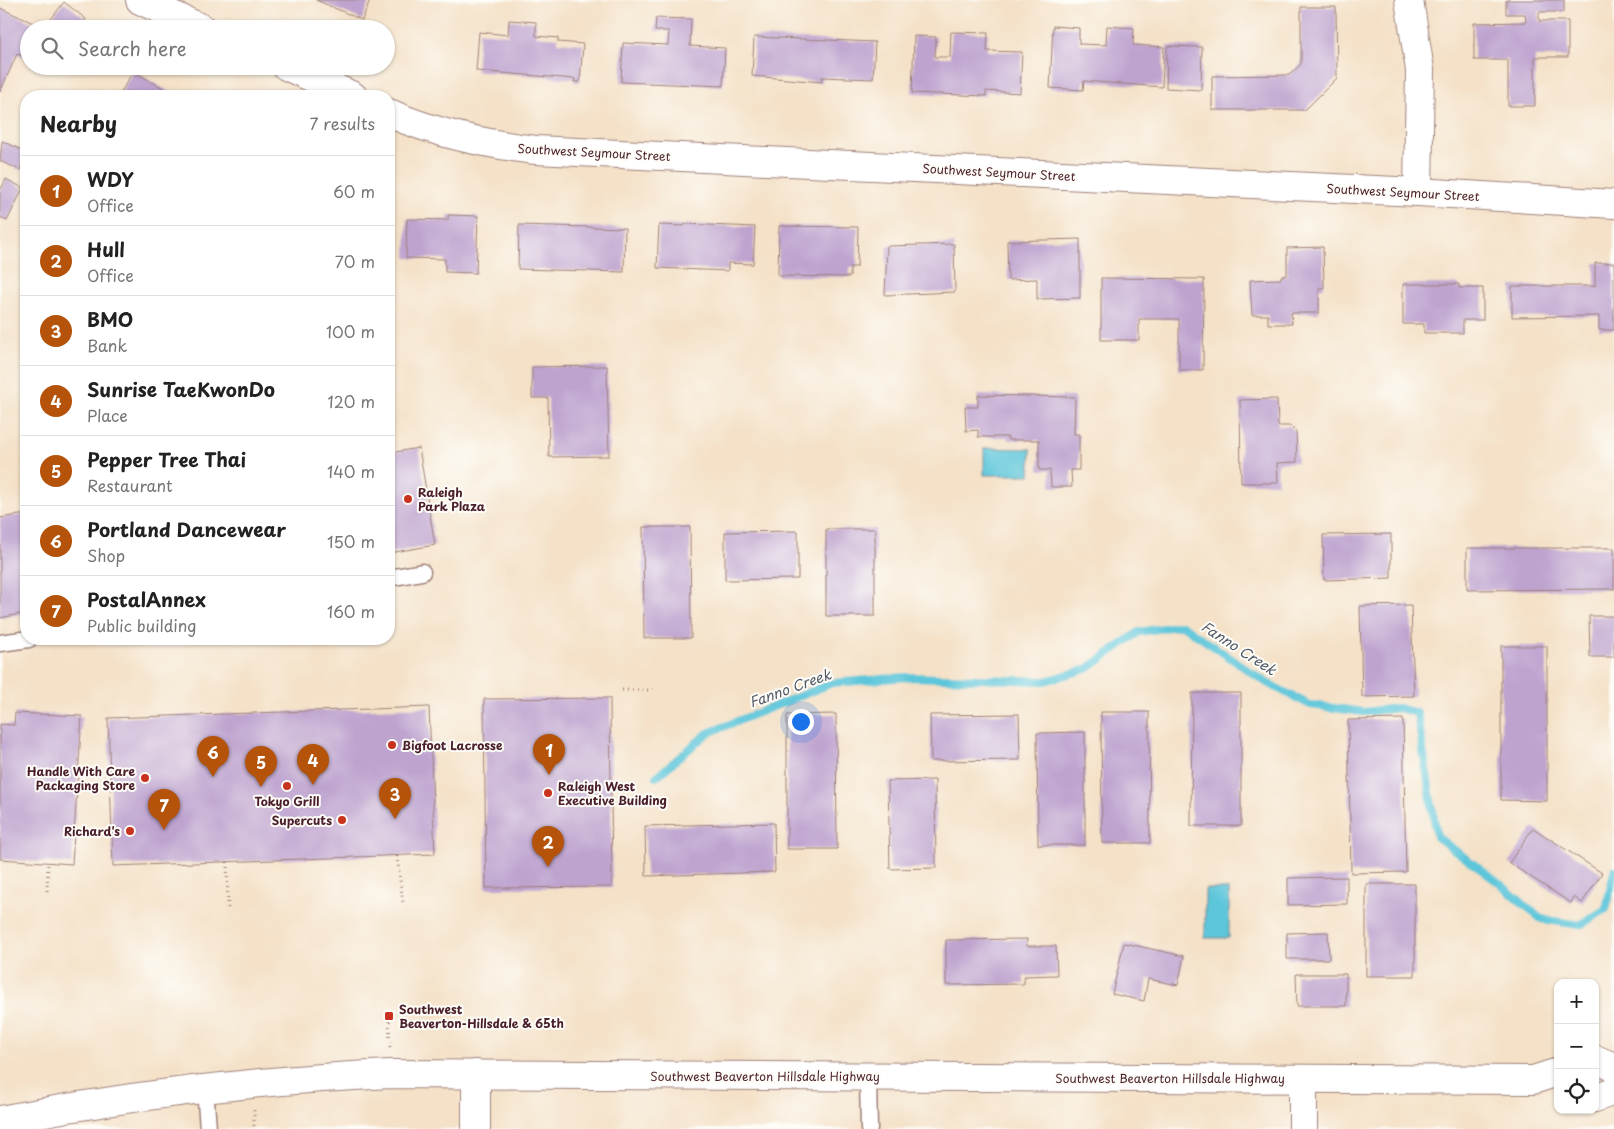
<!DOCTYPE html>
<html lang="en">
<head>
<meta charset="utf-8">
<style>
	:root { --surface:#fff; --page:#f2f2f2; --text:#222; --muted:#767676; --line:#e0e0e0; --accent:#b45309 }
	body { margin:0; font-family:"Playpen Sans",sans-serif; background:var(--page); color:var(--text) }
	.controls { position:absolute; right:15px; bottom:15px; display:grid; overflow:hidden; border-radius:10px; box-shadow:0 1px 4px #0004 }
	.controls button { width:45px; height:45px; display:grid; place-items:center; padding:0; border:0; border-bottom:1px solid var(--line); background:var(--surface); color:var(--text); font:25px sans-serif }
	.you { position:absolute; left:800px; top:721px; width:18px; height:18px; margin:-12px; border:4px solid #fff; border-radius:50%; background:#1a73e8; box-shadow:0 0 0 8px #1a73e833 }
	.badge { display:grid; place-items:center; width:32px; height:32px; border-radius:50%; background:var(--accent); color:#fff; font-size:16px; font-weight:700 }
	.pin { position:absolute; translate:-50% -41px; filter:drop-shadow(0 1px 2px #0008) }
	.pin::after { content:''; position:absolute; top:26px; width:18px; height:15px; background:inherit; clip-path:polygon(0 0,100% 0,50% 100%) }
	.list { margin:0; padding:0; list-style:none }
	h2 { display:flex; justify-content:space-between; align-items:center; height:65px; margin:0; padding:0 20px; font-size:21px }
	h2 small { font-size:16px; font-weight:400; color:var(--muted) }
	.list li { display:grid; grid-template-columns:32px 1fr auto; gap:15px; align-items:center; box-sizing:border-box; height:70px; padding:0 20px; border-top:1px solid var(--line) }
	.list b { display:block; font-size:19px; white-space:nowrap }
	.list p { margin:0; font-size:16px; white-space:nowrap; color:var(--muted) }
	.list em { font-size:16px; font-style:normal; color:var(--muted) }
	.icon { flex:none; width:28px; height:28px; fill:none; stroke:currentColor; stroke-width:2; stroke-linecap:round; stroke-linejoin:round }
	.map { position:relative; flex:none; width:1614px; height:1129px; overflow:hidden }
	.search { position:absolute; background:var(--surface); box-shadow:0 1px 4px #0004; left:20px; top:20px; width:375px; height:55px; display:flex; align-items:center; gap:12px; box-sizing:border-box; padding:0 18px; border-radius:28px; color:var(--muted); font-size:19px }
	.panel { position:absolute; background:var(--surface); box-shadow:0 1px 4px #0004; left:20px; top:90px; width:375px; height:555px; border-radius:20px }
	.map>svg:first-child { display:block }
	.water { fill:#5dc6da; stroke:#547282 }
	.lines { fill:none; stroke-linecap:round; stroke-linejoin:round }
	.stream { stroke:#5dc6da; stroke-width:8 }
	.building { fill:#bea3cf }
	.lane-casing { stroke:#9f8079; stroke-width:19 }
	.street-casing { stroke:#9f8079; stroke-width:30 }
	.primary-casing { stroke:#9f8079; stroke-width:30 }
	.path { stroke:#9f8079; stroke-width:3; stroke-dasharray:1 4; stroke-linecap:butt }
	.lane { stroke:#fff; stroke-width:16 }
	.street { stroke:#fff; stroke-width:28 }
	.primary { stroke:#fff; stroke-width:28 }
	.poi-dot { fill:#c8321e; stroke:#fdfcf7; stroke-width:2 }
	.labels { text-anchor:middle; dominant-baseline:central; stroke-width:4; stroke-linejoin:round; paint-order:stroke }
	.street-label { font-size:12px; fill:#4a1f2b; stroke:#fdfcf7 }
	.poi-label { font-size:12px; font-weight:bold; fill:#4a1f2b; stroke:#fdfcf7; text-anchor:start }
	.water-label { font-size:14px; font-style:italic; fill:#515968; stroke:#fdfcf7 }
</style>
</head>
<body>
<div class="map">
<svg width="1614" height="1129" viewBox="0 0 1614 1129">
	<rect width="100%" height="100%" fill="#fdfcf7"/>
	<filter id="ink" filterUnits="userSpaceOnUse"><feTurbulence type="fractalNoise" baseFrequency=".02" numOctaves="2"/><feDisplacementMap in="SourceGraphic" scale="10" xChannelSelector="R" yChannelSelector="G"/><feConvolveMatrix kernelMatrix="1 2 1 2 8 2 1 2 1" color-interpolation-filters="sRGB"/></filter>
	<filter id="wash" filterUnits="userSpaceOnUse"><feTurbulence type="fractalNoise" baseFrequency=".0096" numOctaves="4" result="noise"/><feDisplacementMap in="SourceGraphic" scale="20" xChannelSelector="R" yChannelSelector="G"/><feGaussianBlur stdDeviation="1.12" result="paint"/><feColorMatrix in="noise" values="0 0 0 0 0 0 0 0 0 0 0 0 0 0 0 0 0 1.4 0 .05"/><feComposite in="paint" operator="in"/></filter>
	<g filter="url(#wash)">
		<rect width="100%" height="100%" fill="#f4e1c7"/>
		<path class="water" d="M 984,448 L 1031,449 L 1030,475 L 984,475 Z
			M 1205,889 L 1229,889 L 1229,938 L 1205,938 Z"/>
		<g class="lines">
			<path class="stream" d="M 656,777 L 708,733 L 832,683 L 907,677 L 1045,681 L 1087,669 L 1139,632 L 1182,625 L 1267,683 L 1310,705 L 1364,712 L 1398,708 L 1417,713 L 1437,837 L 1498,882 L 1541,919 L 1580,925 L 1606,909 L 1614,871"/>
		</g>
		<g id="blocks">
			<path class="building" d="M 316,0 L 370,0 L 362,20 Z
				M 1506,0 L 1564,0 L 1564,12 L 1539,12 L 1539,21 L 1568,21 L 1568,57 L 1535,57 L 1535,106 L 1508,106 L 1508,60 L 1474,60 L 1474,23 L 1526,22 L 1525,14 L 1506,14 Z
				M 64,2 L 86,19 L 80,29 L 48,29 L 45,27 Z
				M 1301,7 L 1336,7 L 1337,78 L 1305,110 L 1212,110 L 1212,76 L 1289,75 L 1301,64 Z
				M 0,8 L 42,27 L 29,29 L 28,58 L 17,54 L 0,92 Z
				M 656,18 L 691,19 L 690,46 L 725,48 L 723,86 L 621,82 L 623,43 L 668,45 L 669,31 L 655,31 Z
				M 509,20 L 536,22 L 536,36 L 558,38 L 558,42 L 583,44 L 580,82 L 574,82 L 575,79 L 476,71 L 479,32 L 508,35 Z
				M 1053,26 L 1079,28 L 1079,44 L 1106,45 L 1107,26 L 1134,28 L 1133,45 L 1164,47 L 1162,87 L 1084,81 L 1083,90 L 1050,88 Z
				M 951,32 L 988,33 L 987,51 L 1022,52 L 1020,93 L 986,91 L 986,96 L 912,93 L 914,36 L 936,37 L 935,57 L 950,57 Z
				M 754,37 L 875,42 L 873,79 L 822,77 L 822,82 L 752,76 Z
				M 1167,46 L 1202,47 L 1201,90 L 1166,88 Z
				M 133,71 L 177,96 L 119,96 Z
				M 2,141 L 26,152 L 20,170 L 0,161 Z
				M 6,179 L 23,188 L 7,221 L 0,217 L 0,191 Z
				M 448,215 L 478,216 L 476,273 L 445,272 L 445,259 L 406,258 L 407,219 L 448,220 Z
				M 685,224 L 755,227 L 753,264 L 728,263 L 728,271 L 657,268 L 659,225 L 684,226 Z
				M 519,225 L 625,228 L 624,272 L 518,269 Z
				M 779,226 L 858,227 L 857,267 L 850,267 L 850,277 L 778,276 Z
				M 1080,239 L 1080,298 L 1037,299 L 1037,279 L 1008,280 L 1007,241 Z
				M 954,244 L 955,292 L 885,295 L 887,246 Z
				M 1323,247 L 1324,288 L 1319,288 L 1319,313 L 1291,313 L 1292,324 L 1268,324 L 1268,315 L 1252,315 L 1250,280 L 1281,279 L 1281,276 L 1287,275 L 1287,248 Z
				M 1595,263 L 1614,263 L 1614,330 L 1599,330 L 1599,316 L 1512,317 L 1512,286 L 1595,286 Z
				M 1101,278 L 1204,279 L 1203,370 L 1179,370 L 1179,319 L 1139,319 L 1139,340 L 1101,340 Z
				M 1403,284 L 1459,284 L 1459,288 L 1483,288 L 1483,320 L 1463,320 L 1463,333 L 1424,333 L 1424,324 L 1403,324 Z
				M 607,366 L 609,456 L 549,457 L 548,398 L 532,398 L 532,367 Z
				M 978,395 L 1075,397 L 1074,434 L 1079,434 L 1079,470 L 1071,470 L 1072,487 L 1051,487 L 1050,470 L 1039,470 L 1039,440 L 1008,440 L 1008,437 L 978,437 L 978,430 L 966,431 L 965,407 L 978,407 Z
				M 1277,399 L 1278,426 L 1290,426 L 1296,432 L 1297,462 L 1277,463 L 1278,483 L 1241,483 L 1240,400 Z
				M 419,448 L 435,545 L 389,553 L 389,453 Z
				M 26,514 L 26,613 L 0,618 L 0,518 Z
				M 643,527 L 690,527 L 691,638 L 644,638 Z
				M 826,529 L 875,529 L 875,616 L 826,616 Z
				M 798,531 L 798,579 L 725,580 L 725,532 Z
				M 1391,534 L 1391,578 L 1324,580 L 1323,535 Z
				M 1467,548 L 1614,548 L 1614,589 L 1467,590 Z
				M 1411,605 L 1414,696 L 1362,697 L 1360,606 Z
				M 1589,616 L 1614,616 L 1614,657 L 1590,657 Z
				M 1501,646 L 1547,646 L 1547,801 L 1501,800 Z
				M 1192,693 L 1241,693 L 1241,826 L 1191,826 Z
				M 610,698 L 612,887 L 486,888 L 484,699 Z
				M 429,707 L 435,854 L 113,866 L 108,718 Z
				M 1101,712 L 1149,712 L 1150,843 L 1102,843 Z
				M 15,713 L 82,716 L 72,864 L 0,859 L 0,724 L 14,725 Z
				M 836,714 L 837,849 L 787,849 L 787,715 Z
				M 1019,714 L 1020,760 L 931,761 L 930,715 Z
				M 1403,719 L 1406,872 L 1351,873 L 1348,720 Z
				M 1085,732 L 1085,845 L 1038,845 L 1037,733 Z
				M 935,780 L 936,868 L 890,869 L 888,781 Z
				M 774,823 L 775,872 L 646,876 L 645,826 Z
				M 1533,828 L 1602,873 L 1582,903 L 1574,897 L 1571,903 L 1509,863 Z
				M 1347,877 L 1347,904 L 1288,905 L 1288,878 Z
				M 1366,884 L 1415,884 L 1415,976 L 1366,976 Z
				M 1328,932 L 1329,959 L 1287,959 L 1287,933 Z
				M 1027,939 L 1027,946 L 1056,946 L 1057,975 L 1024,976 L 1024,984 L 946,985 L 946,940 Z
				M 1124,943 L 1184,956 L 1178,985 L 1148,979 L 1144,1001 L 1112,994 Z
				M 1296,974 L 1346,974 L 1346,1006 L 1297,1006 Z"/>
		</g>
	</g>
	<g filter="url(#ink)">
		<use href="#blocks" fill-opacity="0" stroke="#9f8079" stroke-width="1"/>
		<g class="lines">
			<defs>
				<path id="lane" d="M 389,578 L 422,572
					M 0,643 L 29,639
					M 868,1077 L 869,1129
					M 205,1088 L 208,1129"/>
				<path id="street" d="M 140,0 L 203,29
					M 1409,0 L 1420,70 L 1418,192
					M 286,66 L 353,96
					M 389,113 C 436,134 485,144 536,150 L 1418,192 L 1614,204
					M 1303,1079 L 1303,1129
					M 476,1129 L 476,1074"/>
				<path id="primary" d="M 1595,1059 L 1614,1067
					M 1595,1098 L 1614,1091
					M 0,1120 C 129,1095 260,1080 391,1074 L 1533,1080 L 1558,1072"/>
			</defs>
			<use href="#lane" class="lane-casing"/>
			<use href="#street" class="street-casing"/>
			<use href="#primary" class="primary-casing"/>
			<path class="path" d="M 622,690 L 654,690
				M 397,856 L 403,903
				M 227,862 L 228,908
				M 47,891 L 48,862
				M 389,1016 L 390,1048
				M 254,1110 L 254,1129"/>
			<use href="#lane" class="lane"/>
			<use href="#street" class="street"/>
			<use href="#primary" class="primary"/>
		</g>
	</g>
	<g class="poi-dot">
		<circle cx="408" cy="499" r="5"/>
		<circle cx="392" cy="745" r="5"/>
		<circle cx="145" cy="778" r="5"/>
		<circle cx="287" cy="786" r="5"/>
		<circle cx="548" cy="793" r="5"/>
		<circle cx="342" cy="820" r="5"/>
		<circle cx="130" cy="831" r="5"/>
		<rect x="384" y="1011" width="10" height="10" rx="2.5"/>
	</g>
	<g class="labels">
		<g class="street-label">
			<text transform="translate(594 152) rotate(3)">Southwest Seymour Street</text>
			<text transform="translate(999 172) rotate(3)">Southwest Seymour Street</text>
			<text transform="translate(1403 192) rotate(3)">Southwest Seymour Street</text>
			<text x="765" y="1076">Southwest Beaverton Hillsdale Highway</text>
			<text x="1170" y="1078">Southwest Beaverton Hillsdale Highway</text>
		</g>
		<g class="poi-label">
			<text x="418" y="492">Raleigh<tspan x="418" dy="14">Park Plaza</tspan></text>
			<text x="402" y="745">Bigfoot Lacrosse</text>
			<text x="135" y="771" text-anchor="end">Handle With Care<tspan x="135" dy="14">Packaging Store</tspan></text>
			<text x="558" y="786">Raleigh West<tspan x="558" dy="14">Executive Building</tspan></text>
			<text x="287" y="801" text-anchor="middle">Tokyo Grill</text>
			<text x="332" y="820" text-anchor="end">Supercuts</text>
			<text x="120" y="831" text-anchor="end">Richard's</text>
			<text x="399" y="1009">Southwest<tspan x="399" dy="14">Beaverton-Hillsdale &amp; 65th</tspan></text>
		</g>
		<g class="water-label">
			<text transform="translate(1239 648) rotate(33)">Fanno Creek</text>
			<text transform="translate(790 688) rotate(-20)">Fanno Creek</text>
		</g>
	</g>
</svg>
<div class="controls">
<button>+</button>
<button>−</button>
<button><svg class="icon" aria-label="locate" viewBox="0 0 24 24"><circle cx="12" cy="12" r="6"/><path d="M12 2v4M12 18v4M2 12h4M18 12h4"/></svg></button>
</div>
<div class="you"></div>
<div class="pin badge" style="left:549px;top:775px">1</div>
<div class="pin badge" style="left:548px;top:867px">2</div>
<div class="pin badge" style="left:395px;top:819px">3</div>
<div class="pin badge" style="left:313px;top:785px">4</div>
<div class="pin badge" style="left:261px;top:787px">5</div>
<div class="pin badge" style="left:213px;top:777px">6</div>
<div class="pin badge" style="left:164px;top:830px">7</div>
<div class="search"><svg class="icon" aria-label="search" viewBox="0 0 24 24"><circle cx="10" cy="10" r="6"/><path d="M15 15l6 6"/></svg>Search here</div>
<section class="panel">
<h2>Nearby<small>7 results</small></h2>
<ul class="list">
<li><span class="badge">1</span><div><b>WDY</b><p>Office</p></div><em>60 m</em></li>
<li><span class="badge">2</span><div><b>Hull</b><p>Office</p></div><em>70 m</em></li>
<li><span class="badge">3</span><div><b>BMO</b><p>Bank</p></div><em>100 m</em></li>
<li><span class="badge">4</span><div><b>Sunrise TaeKwonDo</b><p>Place</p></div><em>120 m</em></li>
<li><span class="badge">5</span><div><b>Pepper Tree Thai</b><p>Restaurant</p></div><em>140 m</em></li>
<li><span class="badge">6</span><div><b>Portland Dancewear</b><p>Shop</p></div><em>150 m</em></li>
<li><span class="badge">7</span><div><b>PostalAnnex</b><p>Public building</p></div><em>160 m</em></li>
</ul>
</section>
</div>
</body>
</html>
